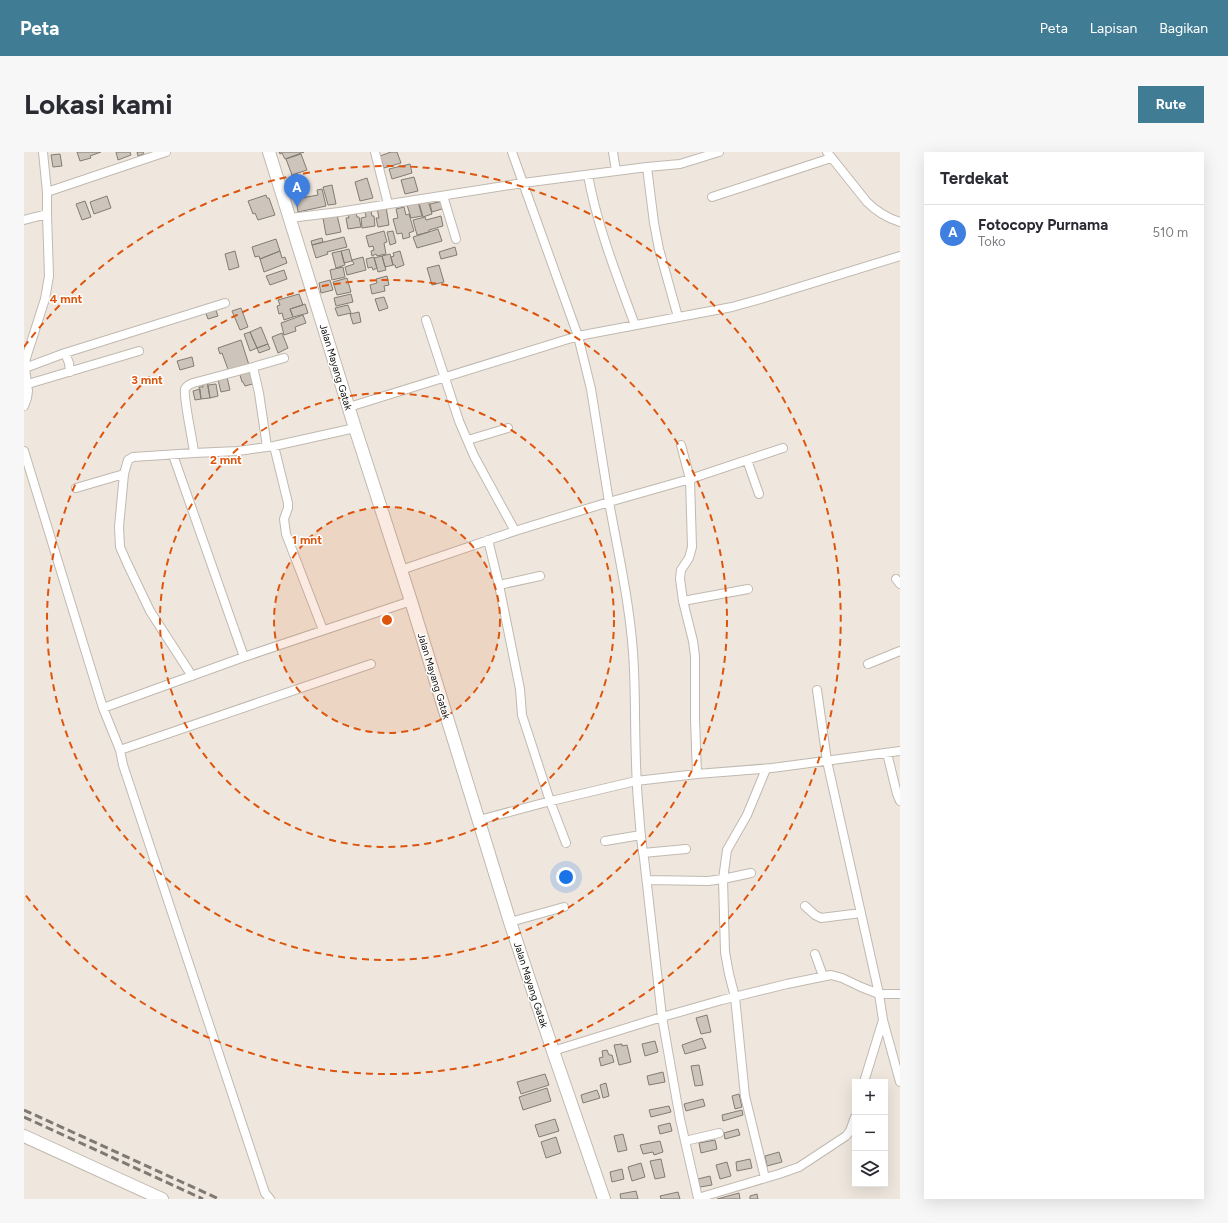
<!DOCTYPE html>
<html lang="id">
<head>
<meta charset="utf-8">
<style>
	:root { --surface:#fff; --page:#f7f7f7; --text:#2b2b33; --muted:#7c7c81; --line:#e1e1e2; --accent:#407d94 }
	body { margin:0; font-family:Figtree,sans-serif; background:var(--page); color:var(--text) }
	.controls { position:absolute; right:12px; bottom:12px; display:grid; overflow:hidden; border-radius:0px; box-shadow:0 4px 16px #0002 }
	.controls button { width:36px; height:36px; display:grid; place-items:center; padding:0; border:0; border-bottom:1px solid var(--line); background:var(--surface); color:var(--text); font:20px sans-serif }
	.you { position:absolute; left:542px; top:725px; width:14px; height:14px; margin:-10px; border:3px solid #fff; border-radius:50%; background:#1a73e8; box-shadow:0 0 0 6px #1a73e833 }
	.badge { display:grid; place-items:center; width:26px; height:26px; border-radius:50%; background:var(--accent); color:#fff; font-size:13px; font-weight:700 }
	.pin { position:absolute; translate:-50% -33px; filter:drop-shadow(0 1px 2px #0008) }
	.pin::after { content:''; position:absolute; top:21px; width:14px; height:12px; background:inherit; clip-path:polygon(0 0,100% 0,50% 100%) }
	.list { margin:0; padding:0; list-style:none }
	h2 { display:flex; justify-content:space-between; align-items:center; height:52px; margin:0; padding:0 16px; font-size:17px }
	h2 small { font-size:13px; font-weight:400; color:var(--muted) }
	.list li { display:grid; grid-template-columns:26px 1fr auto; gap:12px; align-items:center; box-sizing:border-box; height:56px; padding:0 16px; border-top:1px solid var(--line) }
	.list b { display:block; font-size:15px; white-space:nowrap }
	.list p { margin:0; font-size:13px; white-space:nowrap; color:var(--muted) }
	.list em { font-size:13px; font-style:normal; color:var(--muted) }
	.icon { flex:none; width:22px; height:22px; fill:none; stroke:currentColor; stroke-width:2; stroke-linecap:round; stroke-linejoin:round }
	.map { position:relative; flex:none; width:876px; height:1047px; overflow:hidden; border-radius:0px }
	header { display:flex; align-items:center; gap:24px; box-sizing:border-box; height:56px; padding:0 20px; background:var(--accent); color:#fff }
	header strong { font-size:19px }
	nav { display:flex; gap:22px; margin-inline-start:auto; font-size:14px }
	.intro { display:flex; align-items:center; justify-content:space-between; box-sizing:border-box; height:96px; padding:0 24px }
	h1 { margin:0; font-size:28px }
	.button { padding:10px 18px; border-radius:0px; background:var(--accent); color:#fff; font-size:14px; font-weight:700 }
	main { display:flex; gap:24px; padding:0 24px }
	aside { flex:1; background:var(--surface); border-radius:0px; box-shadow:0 4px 16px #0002 }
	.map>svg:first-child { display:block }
	.building { fill:#cdc5bc; stroke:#827c73 }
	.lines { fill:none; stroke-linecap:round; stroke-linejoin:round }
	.street-casing { stroke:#c0b9b0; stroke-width:10 }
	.secondary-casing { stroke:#c0b9b0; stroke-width:14 }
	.street { stroke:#fff; stroke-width:8 }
	.secondary { stroke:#fff; stroke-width:12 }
	.rail { stroke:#7e7973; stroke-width:3; stroke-dasharray:8 4; stroke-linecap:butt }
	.ring { fill:none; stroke:#dd550c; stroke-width:2; stroke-dasharray:7 5 }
	.labels { text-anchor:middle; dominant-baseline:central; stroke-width:3; stroke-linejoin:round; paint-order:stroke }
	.street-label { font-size:10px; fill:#0e0c09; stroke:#fff }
	.centre { fill:#dd550c; stroke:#fff; stroke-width:2 }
	.ring-label { font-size:12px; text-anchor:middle; font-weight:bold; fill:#dd550c; stroke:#fff; stroke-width:3; stroke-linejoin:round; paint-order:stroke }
</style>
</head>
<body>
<header>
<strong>Peta</strong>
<nav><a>Peta</a><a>Lapisan</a><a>Bagikan</a></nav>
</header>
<div class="intro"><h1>Lokasi kami</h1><a class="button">Rute</a></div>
<main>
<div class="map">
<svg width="876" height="1047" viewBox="0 0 876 1047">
	<rect width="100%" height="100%" fill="#efe7de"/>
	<path class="building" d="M 53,0 L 77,0 L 66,4 L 67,6 L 56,9 Z
		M 92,0 L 106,0 L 107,3 L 94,8 Z
		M 113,0 L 119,0 L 120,2 L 114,4 Z
		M 255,0 L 280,0 L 261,7 L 258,1 L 256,2 Z
		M 367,0 L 373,0 L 377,11 L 360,16 L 356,4 Z
		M 36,2 L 38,14 L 29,15 L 27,3 Z
		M 277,2 L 283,18 L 268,23 L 262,7 Z
		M 386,12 L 388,21 L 368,27 L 365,17 Z
		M 390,25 L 394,39 L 381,42 L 377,28 Z
		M 343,26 L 349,46 L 336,49 L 331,30 Z
		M 308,33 L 312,52 L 304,53 L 299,35 Z
		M 298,37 L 302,54 L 274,60 L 272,47 L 294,43 L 293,38 Z
		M 242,43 L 243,46 L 245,46 L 251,63 L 234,68 L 231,61 L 229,62 L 224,49 Z
		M 83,44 L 87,56 L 70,62 L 66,50 Z
		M 404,48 L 408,62 L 399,65 L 395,51 Z
		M 61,49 L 67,65 L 58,68 L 52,52 Z
		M 419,49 L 421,56 L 408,60 L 406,52 Z
		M 394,50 L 398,64 L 387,66 L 383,53 Z
		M 362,55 L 365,73 L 354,75 L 352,66 L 355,66 L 353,56 Z
		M 380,55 L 382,63 L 385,62 L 390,79 L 385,81 L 386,85 L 379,87 L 378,81 L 373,82 L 369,67 L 374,66 L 372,57 Z
		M 341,59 L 347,59 L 348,64 L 350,64 L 351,74 L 338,76 L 337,66 L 342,65 Z
		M 332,61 L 333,65 L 335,65 L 337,75 L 324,77 L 322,66 L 325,66 L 324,62 Z
		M 313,63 L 317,80 L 302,83 L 299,66 Z
		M 417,64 L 419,74 L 405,78 L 405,80 L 393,83 L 389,68 L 401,65 L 402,68 Z
		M 414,77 L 418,89 L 393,96 L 389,85 Z
		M 360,79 L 363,90 L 360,91 L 362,102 L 353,104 L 352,102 L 348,104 L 347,99 L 350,98 L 349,94 L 345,95 L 342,84 Z
		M 369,79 L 372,91 L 366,93 L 363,80 Z
		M 320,85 L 323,95 L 303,100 L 304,102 L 292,106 L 288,93 Z
		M 298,86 L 299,90 L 288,93 L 287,89 Z
		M 252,87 L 256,99 L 236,107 L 235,104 L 231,105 L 228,95 Z
		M 431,95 L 433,103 L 417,107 L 415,100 Z
		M 325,97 L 328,109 L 320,111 L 317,99 Z
		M 211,99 L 215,115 L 205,118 L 201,102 Z
		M 256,99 L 258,106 L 261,105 L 263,111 L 240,120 L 236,107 Z
		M 317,99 L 321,113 L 312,116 L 308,101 Z
		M 376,99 L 380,113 L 372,116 L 371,113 L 369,113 L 367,105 L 370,104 L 369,101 Z
		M 366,102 L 369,113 L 361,115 L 358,104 Z
		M 358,104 L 362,118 L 354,120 L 350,106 Z
		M 339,105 L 342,118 L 323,123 L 321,115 L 330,112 L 328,108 Z
		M 350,105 L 353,116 L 349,118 L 348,115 L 344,116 L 342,107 Z
		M 415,113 L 420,130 L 408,133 L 403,116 Z
		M 319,115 L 321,125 L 308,128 L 306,118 Z
		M 260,118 L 263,127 L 246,133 L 242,124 Z
		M 363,124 L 365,133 L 360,134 L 361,139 L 348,142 L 346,133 L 353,131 L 352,127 Z
		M 323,126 L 327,140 L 313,143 L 309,130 Z
		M 306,128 L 309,138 L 297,141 L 295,131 Z
		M 275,142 L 279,153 L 266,157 L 269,165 L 260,168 L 258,161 L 255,162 L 253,154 L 256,153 L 254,148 Z
		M 327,142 L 329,150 L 312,154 L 310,146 Z
		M 360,145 L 364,156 L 355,159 L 351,147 Z
		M 281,152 L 284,161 L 269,165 L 266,157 Z
		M 324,153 L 327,161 L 314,164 L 311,156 Z
		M 191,156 L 194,164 L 184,167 L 181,159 Z
		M 217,156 L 224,175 L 216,178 L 208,159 Z
		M 335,160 L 337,170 L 329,172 L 326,162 Z
		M 279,163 L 282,171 L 271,175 L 272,179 L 260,183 L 257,171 Z
		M 237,175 L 244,192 L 233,196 L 226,180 Z
		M 226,180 L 233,196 L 226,199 L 220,182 Z
		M 258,181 L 264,196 L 254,201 L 248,185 Z
		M 217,188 L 225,213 L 205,220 L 198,201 L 196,202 L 194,196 Z
		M 244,192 L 246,197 L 235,201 L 233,196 Z
		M 168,205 L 170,214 L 156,218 L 153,209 Z
		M 226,219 L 232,231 L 221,234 L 219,230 L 218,230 L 216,223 Z
		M 203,225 L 206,238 L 197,240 L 194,228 Z
		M 183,230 L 186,246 L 177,247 L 175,235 L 179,235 L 178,231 Z
		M 192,232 L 194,244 L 186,246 L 184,233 Z
		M 176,237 L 177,247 L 171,248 L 169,239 Z
		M 683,863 L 687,880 L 677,882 L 672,866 Z
		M 678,886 L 682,896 L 661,902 L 658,893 Z
		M 631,889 L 634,900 L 621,904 L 618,892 Z
		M 598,892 L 598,894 L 603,893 L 607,910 L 595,913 L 590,893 Z
		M 583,898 L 585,903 L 588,903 L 590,910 L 577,914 L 575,906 L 579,905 L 578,899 Z
		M 675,913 L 679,933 L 671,934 L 667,914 Z
		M 639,920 L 641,930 L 625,933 L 623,924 Z
		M 521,922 L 525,933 L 497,942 L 493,930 Z
		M 582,931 L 585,944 L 579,946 L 576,933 Z
		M 523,936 L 527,949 L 499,958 L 495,945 Z
		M 573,938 L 576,946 L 559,951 L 557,943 Z
		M 715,942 L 718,955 L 711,957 L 708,944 Z
		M 679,947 L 681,954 L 662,959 L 660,952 Z
		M 645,954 L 647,960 L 627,965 L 625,958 Z
		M 718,958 L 719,963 L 699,969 L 698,963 Z
		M 531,967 L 535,979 L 515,985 L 511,973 Z
		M 646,971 L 648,979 L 636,982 L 634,974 Z
		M 714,977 L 716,983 L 701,987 L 700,981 Z
		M 599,982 L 603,998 L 594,1000 L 590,984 Z
		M 532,985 L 537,1001 L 522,1006 L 517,990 Z
		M 691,988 L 693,997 L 677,1001 L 675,991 Z
		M 636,989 L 639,1000 L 630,1003 L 629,1000 L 619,1002 L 616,993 Z
		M 755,1000 L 758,1010 L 743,1014 L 741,1004 Z
		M 637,1007 L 641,1025 L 631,1027 L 626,1009 Z
		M 726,1007 L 728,1016 L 713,1019 L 712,1010 Z
		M 703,1010 L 707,1024 L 696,1027 L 692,1013 Z
		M 617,1011 L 621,1025 L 608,1029 L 604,1015 Z
		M 598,1017 L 600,1027 L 588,1030 L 586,1020 Z
		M 686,1024 L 688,1033 L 676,1035 L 674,1027 Z
		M 612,1039 L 614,1047 L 597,1047 L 596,1042 Z
		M 654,1040 L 656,1047 L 637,1047 L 636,1044 Z
		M 715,1041 L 716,1047 L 693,1047 Z
		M 733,1042 L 734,1047 L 726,1047 L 726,1044 Z"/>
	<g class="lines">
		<defs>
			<path id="street" d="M 351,0 L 364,52
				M 488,0 L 499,31 L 623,15 L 630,71 L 635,97 L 654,165
				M 589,0 L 592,19
				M 803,0 L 843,50 C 853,60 863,66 876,70
				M 623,15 L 656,12 L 695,0
				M 564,23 C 573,74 593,124 611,173
				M 23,40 L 142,0
				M 419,44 L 432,87
				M 688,45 L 807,6
				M 266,66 L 315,60 L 499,31 L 554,184 L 567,237 L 585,350 L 666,327 L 759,296
				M 0,68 L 23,62
				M 402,168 L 435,269 L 450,304 L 491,379
				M 41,201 L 45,211 L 46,220
				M 229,215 L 260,206
				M 1,216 L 41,201 L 201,151
				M 4,232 L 115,199
				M 0,254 L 3,246 L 4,239 L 1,216 L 2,206 L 21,147 L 25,124 L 23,62 L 23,40 L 19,0
				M 325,255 L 554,184 L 708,155 L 740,146 L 876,104
				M 444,288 L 484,276
				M 250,294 L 264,351 L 264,356 L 260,367 L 262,382 L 299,478
				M 0,299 L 79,556 L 220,505 L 387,449
				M 170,301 C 169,289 159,245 161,237 C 163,233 166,232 169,231 L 229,215 L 235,241 L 243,295
				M 149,303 L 220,505
				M 723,308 L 735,342
				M 52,336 L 100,322
				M 464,388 L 475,433 L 496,537 L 498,563 L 526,649 L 542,691
				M 377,418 L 491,379 L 585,350 C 595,405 608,461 610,518 C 612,565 610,613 615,661 C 616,676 617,691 620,706 L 638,865 L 698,848 L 763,832 L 807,823 L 818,826 L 837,835 L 855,842 L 803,609 L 793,538
				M 872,427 L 876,432
				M 475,433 L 516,424
				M 659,449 L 724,437
				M 844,512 L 876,499
				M 168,524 L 126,459 L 103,411 L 96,395 L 95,375 L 100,322 L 104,308 L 109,305 L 170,301 L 214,299 L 250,294 L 331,276
				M 79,556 L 96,598 L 99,613 L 241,1041 L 246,1047
				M 96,598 L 347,512
				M 863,601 L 873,642 L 876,649
				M 673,622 L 748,616 L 876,599
				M 455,668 L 523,650 L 612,629 L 673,622 L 671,567 L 671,504 L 669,489 L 659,449 L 656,427 L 657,418 L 665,406 L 668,395 L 666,327 L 657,293
				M 581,689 L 617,683
				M 619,701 L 662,697
				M 727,721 L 699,727 L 701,800 L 705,822 L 711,845 L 721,944 L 741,1026
				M 623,728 L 684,729 L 699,727 L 703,698 L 723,663 L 742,617
				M 781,754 L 791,763 L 797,766 L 837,761
				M 486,770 L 540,755
				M 791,802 L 799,824
				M 876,842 L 855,842 L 859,868 L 876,930
				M 529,899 L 638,865 L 656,967 L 674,1046 L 755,1022 L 775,1015 L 822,984 L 826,979 L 831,965
				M 840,930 L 859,868
				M 661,989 L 695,981"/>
			<path id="secondary" d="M 245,0 L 331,276 L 387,449 L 486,770 L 529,899 L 580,1047
				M 0,984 L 138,1047"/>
		</defs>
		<use href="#street" class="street-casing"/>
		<use href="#secondary" class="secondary-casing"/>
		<use href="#street" class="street"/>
		<use href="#secondary" class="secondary"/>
		<path class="rail" d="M 0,958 L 195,1047
			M 0,965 L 179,1047"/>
	</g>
	<circle cx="363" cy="468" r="113" fill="#dd550c" fill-opacity=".12"/>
	<g class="ring">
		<circle cx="363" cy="468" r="113"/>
		<circle cx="363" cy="468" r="227"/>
		<circle cx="363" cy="468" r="340"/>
		<path d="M0 195A454 454 0 1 1 0 741"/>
	</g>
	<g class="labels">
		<g class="street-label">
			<text transform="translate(312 215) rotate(73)">Jalan Mayang Gatak</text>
			<text transform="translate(410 524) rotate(73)">Jalan Mayang Gatak</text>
			<text transform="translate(507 833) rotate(72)">Jalan Mayang Gatak</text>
		</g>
	</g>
	<circle cx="363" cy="468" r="6" class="centre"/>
	<g class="ring-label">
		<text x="42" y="151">4 mnt</text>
		<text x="123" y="232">3 mnt</text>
		<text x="202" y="312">2 mnt</text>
		<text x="283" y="392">1 mnt</text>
	</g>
</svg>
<div class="controls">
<button>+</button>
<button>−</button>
<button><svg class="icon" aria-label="layers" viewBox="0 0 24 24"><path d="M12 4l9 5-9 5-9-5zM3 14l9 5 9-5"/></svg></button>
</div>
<div class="you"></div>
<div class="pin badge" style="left:273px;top:55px;background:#3f7fe0">A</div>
</div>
<aside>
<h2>Terdekat<small></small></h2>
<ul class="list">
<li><span class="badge" style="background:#3f7fe0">A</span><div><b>Fotocopy Purnama</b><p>Toko</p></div><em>510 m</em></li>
</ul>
</aside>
</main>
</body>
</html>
